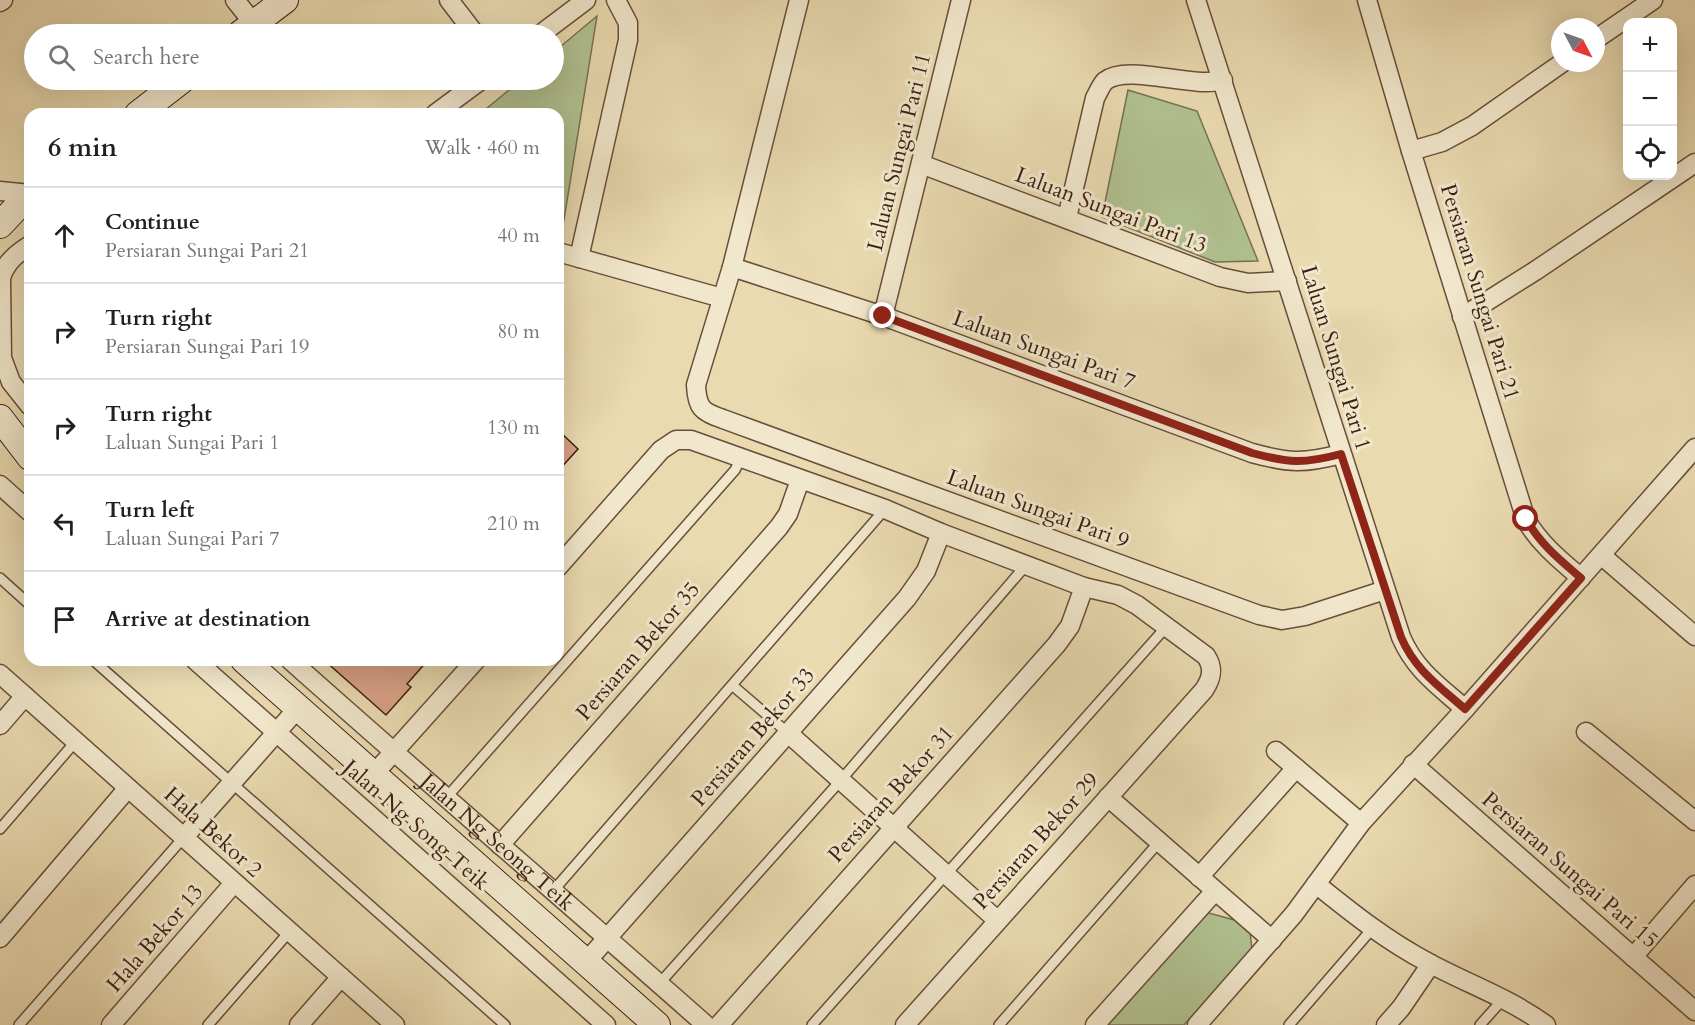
<!DOCTYPE html>
<html lang="en">
<head>
<meta charset="utf-8">
<style>
	:root { --surface:#fff; --page:#f2f2f2; --text:#202124; --muted:#757577; --line:#e0e0e0 }
	body { margin:0; font-family:Cardo,serif; background:var(--page); color:var(--text) }
	.controls { position:absolute; right:18px; top:18px; display:grid; overflow:hidden; border-radius:12px; box-shadow:0 6px 24px #0002 }
	.controls button { width:54px; height:54px; display:grid; place-items:center; padding:0; border:0; border-bottom:2px solid var(--line); background:var(--surface); color:var(--text); font:30px sans-serif }
	.compass { position:absolute; left:1551px; top:18px; width:54px; height:54px; border-radius:50%; background:var(--surface); box-shadow:0 6px 24px #0002; rotate:131deg }
	.stop { position:absolute; width:18px; height:18px; margin:-14px; border:4px solid #8f2418; border-radius:50%; background:#fff }
	.stop.end { background:#8f2418; border-color:#fff; box-shadow:0 2px 6px #0008 }
	.list { margin:0; padding:0; list-style:none }
	h2 { display:flex; justify-content:space-between; align-items:center; height:78px; margin:0; padding:0 24px; font-size:26px }
	h2 small { font-size:20px; font-weight:400; color:var(--muted) }
	.list li { display:grid; grid-template-columns:39px 1fr auto; gap:18px; align-items:center; box-sizing:border-box; height:96px; padding:0 24px; border-top:2px solid var(--line) }
	.list b { display:block; font-size:22px; white-space:nowrap }
	.list p { margin:0; font-size:20px; white-space:nowrap; color:var(--muted) }
	.list em { font-size:20px; font-style:normal; color:var(--muted) }
	.icon { flex:none; width:33px; height:33px; fill:none; stroke:currentColor; stroke-width:2; stroke-linecap:round; stroke-linejoin:round }
	.map { position:relative; flex:none; width:1695px; height:1025px; overflow:hidden }
	.search { position:absolute; background:var(--surface); box-shadow:0 6px 24px #0002; left:24px; top:24px; width:540px; height:66px; display:flex; align-items:center; gap:15px; box-sizing:border-box; padding:0 21px; border-radius:33px; color:var(--muted); font-size:22px }
	.panel { position:absolute; background:var(--surface); box-shadow:0 6px 24px #0002; left:24px; top:108px; width:540px; height:558px; border-radius:18px }
	.map>svg:first-child { display:block }
	.green { fill:#b1c190; stroke:#767051; stroke-width:1.5 }
	.building { fill:#daa187; stroke:#3c1f12; stroke-width:1.5 }
	.lines { fill:none; stroke-linecap:round; stroke-linejoin:round }
	.lane-casing { stroke:#684e3a; stroke-width:12 }
	.street-casing { stroke:#684e3a; stroke-width:21 }
	.secondary-casing { stroke:#3c1f12; stroke-width:28 }
	.lane { stroke:#f1e7cc; stroke-width:9 }
	.street { stroke:#f1e7cc; stroke-width:18 }
	.secondary { stroke:#f1e7cc; stroke-width:26 }
	.route { stroke:#8f2418; stroke-width:8 }
	.labels { text-anchor:middle; dominant-baseline:central; stroke-width:6; stroke-linejoin:round; paint-order:stroke }
	.street-label { font-size:22px; fill:#3c1f12; stroke:#f1e7cc }
</style>
</head>
<body>
<div class="map">
<svg width="1695" height="1025" viewBox="0 0 1695 1025">
	<rect width="100%" height="100%" fill="#eadab0"/>
	<filter id="stains"><feTurbulence type="fractalNoise" baseFrequency=".00333" numOctaves="4"/><feColorMatrix values="0 0 0 0 .2 0 0 0 0 .09 0 0 0 0 .02 0 0 0 .5 -.17"/></filter>
	<radialGradient id="worn" r=".72"><stop offset=".6" stop-color="#630" stop-opacity="0"/><stop offset="1" stop-color="#630" stop-opacity=".3"/></radialGradient>
	<path class="green" d="M 597,16 L 561,238 L 558,237 L 558,114 L 480,114 L 521,80 L 554,80 L 554,52 Z
		M 1128,90 L 1197,111 L 1258,261 L 1215,262 L 1102,217 Z
		M 1205,912 L 1238,921 L 1250,932 L 1252,949 L 1184,1025 L 1106,1025 Z"/>
	<path class="building" d="M 558,430 L 578,449 L 558,471 Z
		M 324,660 L 428,660 L 407,684 L 411,687 L 386,715 Z"/>
	<g class="lines">
		<defs>
			<path id="lane" d="M 0,578 L 30,605
				M 93,660 L 505,1025
				M 732,685 L 788,733
				M 446,798 L 735,470 L 741,458
				M 0,829 L 76,741
				M 553,891 L 885,509
				M 659,984 L 841,780 L 1027,564
				M 19,1025 L 184,837
				M 208,1025 L 290,931
				M 812,1025 L 1167,626
				M 999,1025 L 1159,842
				M 1289,1025 L 1372,929
				M 1480,1025 L 1504,998"/>
			<g id="street">
				<path d="M 235,0 L 254,24"/>
				<path d="M 449,0 L 475,34"/>
				<path d="M 799,0 L 732,267 L 696,385 C 697,408 702,412 723,419 L 1259,615 L 1282,620 L 1305,616 L 1385,590"/>
				<path d="M 1196,0 L 1401,637 C 1415,670 1439,686 1465,709"/>
				<path d="M 1367,0 L 1411,151 L 1526,520 C 1540,544 1560,560 1581,578"/>
				<path d="M 0,2 L 3,0"/>
				<path d="M 541,34 L 586,0"/>
				<path d="M 1596,39 L 1653,0"/>
				<path d="M 435,114 L 481,80"/>
				<path d="M 1411,151 L 1442,142 L 1472,126 L 1562,63"/>
				<path d="M 921,164 L 1220,277 L 1248,283 L 1287,281"/>
				<path d="M 0,191 L 30,194"/>
				<path d="M 1067,218 L 1095,98 C 1098,93 1101,85 1105,81 C 1128,63 1191,89 1223,80"/>
				<path d="M 30,245 C 16,254 6,262 1,278 L 2,358 L 11,382 L 30,406"/>
				<path d="M 558,252 L 722,298"/>
				<path d="M 579,258 L 628,40 L 628,23 L 616,0"/>
				<path d="M 732,267 L 883,316 L 1252,453 C 1289,463 1303,464 1341,454"/>
				<path d="M 883,316 L 961,0"/>
				<path d="M 1462,317 L 1535,271 L 1695,163"/>
				<path d="M 0,485 L 30,512"/>
				<path d="M 1601,555 L 1695,636"/>
				<path d="M 558,567 L 661,450 L 676,440 L 691,440 L 885,509 L 941,533 L 1084,587 L 1118,595 L 1137,605 L 1206,656 C 1214,668 1212,678 1204,690 L 905,1025"/>
				<path d="M 195,660 L 606,1025"/>
				<path id="s1" d="M 290,660 C 428,783 568,903 706,1025"/>
				<path d="M 0,674 L 395,1025"/>
				<path d="M 0,725 L 25,696"/>
				<path d="M 1586,732 L 1695,821"/>
				<path d="M 788,733 L 997,920"/>
				<path d="M 1276,751 L 1361,823"/>
				<path d="M 1413,764 L 1695,1011"/>
				<path d="M 373,775 L 476,660"/>
				<path d="M 1108,797 L 1272,940"/>
				<path d="M 184,837 L 298,708"/>
				<path d="M 500,845 L 779,527 L 788,514 L 800,480"/>
				<path d="M 1199,877 L 1296,768"/>
				<path d="M 1316,884 C 1352,913 1387,941 1429,963 C 1468,984 1509,998 1546,1025"/>
				<path d="M 0,938 L 128,788"/>
				<path d="M 1633,957 L 1695,885"/>
				<path d="M 586,962 L 907,598 L 926,571 L 941,533"/>
				<path d="M 111,1025 L 234,883"/>
				<path d="M 299,1025 L 341,977"/>
				<path d="M 719,1025 L 1057,644 L 1070,626 L 1084,587"/>
				<path d="M 1095,1025 L 1215,891"/>
				<path d="M 1197,1025 L 1294,914 L 1361,823 L 1465,709 L 1695,448"/>
				<path d="M 1386,1025 L 1401,1008 L 1431,964"/>
			</g>
			<path id="secondary" d="M 240,34 L 285,0
				M 138,114 L 182,80
				M 0,225 L 15,209 L 30,198
				M 0,418 L 30,457
				M 244,660 L 657,1025"/>
		</defs>
		<use href="#lane" class="lane-casing"/>
		<use href="#street" class="street-casing"/>
		<use href="#secondary" class="secondary-casing"/>
		<use href="#lane" class="lane"/>
		<use href="#street" class="street"/>
		<use href="#secondary" class="secondary"/>
	</g>
	<g class="lines">
		<path class="route" d="M 883,316 L 1252,453 C 1289,463 1303,464 1341,454 L 1401,637 C 1415,670 1439,686 1465,709 L 1581,578 C 1560,560 1540,544 1526,519"/>
	</g>
	<g class="labels">
		<g class="street-label">
			<text transform="translate(899 152) rotate(-76)">Laluan Sungai Pari 11</text>
			<text transform="translate(1111 210) rotate(21)">Laluan Sungai Pari 13</text>
			<text transform="translate(1480 292) rotate(73)">Persiaran Sungai Pari 21</text>
			<text transform="translate(1044 350) rotate(20)">Laluan Sungai Pari 7</text>
			<text transform="translate(1336 358) rotate(73)">Laluan Sungai Pari 1</text>
			<text transform="translate(1038 509) rotate(20)">Laluan Sungai Pari 9</text>
			<text transform="translate(638 651) rotate(-49)">Persiaran Bekor 35</text>
			<text transform="translate(753 737) rotate(-49)">Persiaran Bekor 33</text>
			<text transform="translate(891 794) rotate(-48)">Persiaran Bekor 31</text>
			<text transform="translate(416 825) rotate(41)">Jalan Ng Song Teik</text>
			<text transform="translate(213 832) rotate(42)">Hala Bekor 2</text>
			<text transform="translate(1036 841) rotate(-48)">Persiaran Bekor 29</text>
			<text stroke="none"><textPath href="#s1" startOffset="276">Jalan Ng Seong Teik</textPath></text>
			<text transform="translate(1570 870) rotate(41)">Persiaran Sungai Pari 15</text>
			<text transform="translate(155 938) rotate(-49)">Hala Bekor 13</text>
		</g>
	</g>
	<rect width="100%" height="100%" filter="url(#stains)"/>
	<rect width="100%" height="100%" fill="url(#worn)"/>
</svg>
<div class="controls">
<button>+</button>
<button>−</button>
<button><svg class="icon" aria-label="locate" viewBox="0 0 24 24"><circle cx="12" cy="12" r="6"/><path d="M12 2v4M12 18v4M2 12h4M18 12h4"/></svg></button>
</div>
<svg class="compass" viewBox="-18 -18 36 36"><path d="M0-13l5 13h-10z" fill="#e53935"/><path d="M0 13l5-13h-10z" fill="#757577"/></svg>
<div class="stop" style="left:1526px;top:519px"></div>
<div class="stop end" style="left:883px;top:316px"></div>
<div class="search"><svg class="icon" aria-label="search" viewBox="0 0 24 24"><circle cx="10" cy="10" r="6"/><path d="M15 15l6 6"/></svg>Search here</div>
<section class="panel">
<h2>6 min<small>Walk · 460 m</small></h2>
<ul class="list">
<li><svg class="icon" aria-label="ahead" viewBox="0 0 24 24"><path d="M12 20V5M6 11l6-6 6 6"/></svg><div><b>Continue</b><p>Persiaran Sungai Pari 21</p></div><em>40 m</em></li>
<li><svg class="icon" aria-label="right" viewBox="0 0 24 24"><path d="M7 20v-9h11M14 6l5 5-5 5"/></svg><div><b>Turn right</b><p>Persiaran Sungai Pari 19</p></div><em>80 m</em></li>
<li><svg class="icon" aria-label="right" viewBox="0 0 24 24"><path d="M7 20v-9h11M14 6l5 5-5 5"/></svg><div><b>Turn right</b><p>Laluan Sungai Pari 1</p></div><em>130 m</em></li>
<li><svg class="icon" aria-label="left" viewBox="0 0 24 24"><path d="M17 20v-9H6M10 6l-5 5 5 5"/></svg><div><b>Turn left</b><p>Laluan Sungai Pari 7</p></div><em>210 m</em></li>
<li><svg class="icon" aria-label="arrive" viewBox="0 0 24 24"><path d="M6 21V4h12l-3 4 3 4H6"/></svg><div><b>Arrive at destination</b></div></li>
</ul>
</section>
</div>
</body>
</html>
